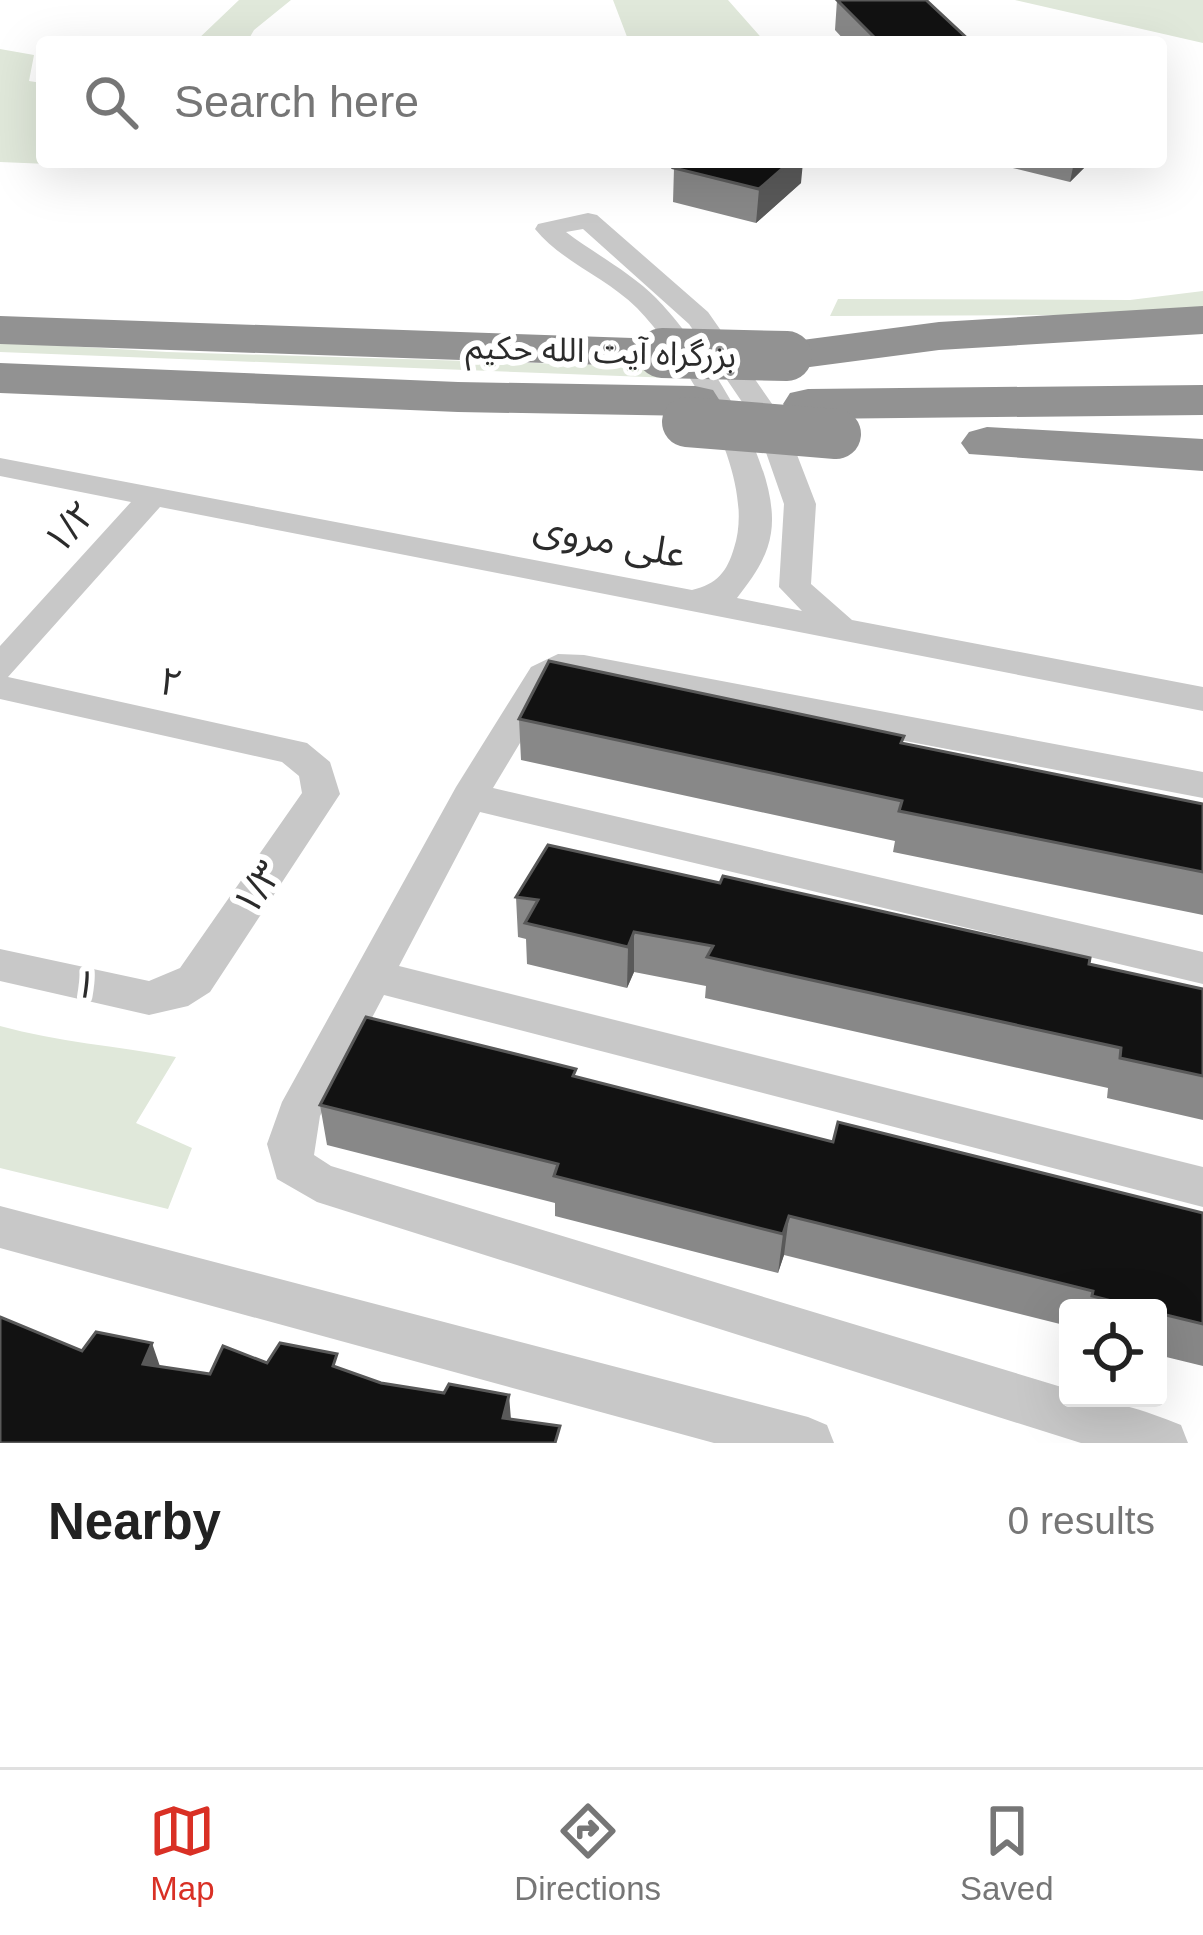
<!DOCTYPE html>
<html lang="en">
<head>
<meta charset="utf-8">
<style>
	:root { --surface:#fff; --page:#f2f2f2; --text:#222; --muted:#767676; --line:#e0e0e0; --accent:#d93025 }
	body { margin:0; font-family:Arial,"Noto Sans Arabic",sans-serif; background:var(--page); color:var(--text) }
	.controls { position:absolute; right:36px; bottom:36px; display:grid; overflow:hidden; border-radius:12px; box-shadow:0 12px 48px #0002 }
	.controls button { width:108px; height:108px; display:grid; place-items:center; padding:0; border:0; border-bottom:3px solid var(--line); background:var(--surface); color:var(--text); font:60px sans-serif }
	.list { margin:0; padding:0; list-style:none }
	h2 { display:flex; justify-content:space-between; align-items:center; height:156px; margin:0; padding:0 48px; font-size:51px }
	h2 small { font-size:39px; font-weight:400; color:var(--muted) }
	.icon { flex:none; width:66px; height:66px; fill:none; stroke:currentColor; stroke-width:2; stroke-linecap:round; stroke-linejoin:round }
	.map { position:relative; flex:none; width:1203px; height:1443px; overflow:hidden }
	.search { position:absolute; background:var(--surface); box-shadow:0 12px 48px #0002; left:36px; right:36px; top:36px; height:132px; display:flex; align-items:center; gap:30px; box-sizing:border-box; padding:0 42px; border-radius:12px; color:var(--muted); font-size:45px }
	.sheet { height:324px; background:var(--surface) }
	nav { display:flex; justify-content:space-around; align-items:center; box-sizing:border-box; height:168px; border-top:3px solid var(--line); background:var(--surface); font-size:33px; color:var(--muted) }
	nav a { display:grid; justify-items:center; gap:6px }
	nav .on { color:var(--accent) }
	.map>svg:first-child { display:block }
	.green { fill:#e0e8da }
	.lines { fill:none; stroke-linecap:round; stroke-linejoin:round }
	.street { fill:#c8c8c8; fill-rule:evenodd }
	.highway { fill:#929292; fill-rule:evenodd }
	.highway-bridge { stroke:#929292; stroke-width:50 }
	.wall { fill:#888 }
	.shaded-wall { fill:#595959 }
	.building { fill:#121212; stroke:#595959; stroke-width:3 }
	.labels { text-anchor:middle; dominant-baseline:central; stroke-width:12; stroke-linejoin:round; paint-order:stroke }
	.far-street-label { font-size:33px; fill:#2b2b2b; stroke:#fff }
	.street-label { font-size:39px; fill:#2b2b2b; stroke:#fff }
</style>
</head>
<body>
<div class="map">
<svg width="1203" height="1443" viewBox="0 0 1203 1443">
	<rect width="100%" height="100%" fill="#fff"/>
	<path class="green" d="M 239,0 L 291,0 L 254,30 L 247,42 L 195,42 Z
		M 613,0 L 728,0 L 765,42 L 629,42 Z
		M 1015,0 L 1203,0 L 1203,43 Z
		M 0,49 L 34,55 L 29,81 L 42,83 L 42,162 L 150,162 L 145,168 L 0,162 Z
		M 1203,291 L 1203,307 L 1078,315 L 830,316 L 838,299 L 1130,300 Z
		M 0,342 L 167,352 L 669,367 L 673,378 L 0,352 Z
		M 0,1026 C 58,1042 116,1046 176,1057 L 136,1123 L 192,1148 L 168,1209 L 0,1168 Z"/>
	<g class="lines">
		<path class="street" d="M 588,213 L 597,215 L 708,312 L 784,421 L 816,504 L 811,584 L 852,620 L 1203,687 L 1203,711 L 160,507 L 8,677 L 307,743 L 330,762 L 340,794 L 210,992 L 188,1006 L 149,1015 L 0,981 L 0,949 L 149,981 L 180,968 L 302,793 L 299,776 L 282,762 L 0,699 L 0,646 L 131,502 L 0,476 L 0,458 L 692,590 C 717,584 727,572 734,548 C 758,476 686,359 637,308 C 607,278 562,262 535,229 L 538,224 ZM 583,229 L 689,324 L 755,421 L 784,504 L 779,587 L 802,611 L 737,598 C 752,578 767,559 771,533 C 782,465 702,345 656,298 C 630,272 595,254 566,232 Z
			M 558,654 L 584,655 L 1203,772 L 1203,798 L 565,676 L 556,683 L 493,788 L 1203,952 L 1203,984 L 480,812 L 399,966 L 1203,1167 L 1203,1207 L 384,995 L 320,1116 L 314,1155 L 331,1166 L 1068,1389 L 1068,1398 C 1107,1398 1144,1410 1181,1425 L 1188,1443 L 1081,1443 L 317,1202 L 277,1179 L 267,1144 L 282,1102 L 456,787 L 531,667 Z
			M 0,1206 L 808,1417 L 827,1425 L 834,1443 L 714,1443 L 0,1248 Z"/>
		<path class="highway" d="M 1203,306 L 1203,334 L 939,350 L 787,370 L 770,366 L 763,356 L 770,346 L 787,342 L 939,322 Z
			M 0,316 L 662,339 L 679,343 L 686,353 L 679,363 L 662,367 L 0,344 Z
			M 0,363 L 458,382 L 695,386 L 713,390 L 720,401 L 713,412 L 695,416 L 458,412 L 0,393 Z
			M 1203,385 L 1203,415 L 808,419 L 790,415 L 783,404 L 790,393 L 808,389 Z
			M 987,427 L 1203,439 L 1203,471 L 969,454 L 961,443 L 969,432 Z"/>
		<path class="highway-bridge" d="M 662,353 L 787,356
			M 687,422 L 836,434"/>
	</g>
	<path class="wall" d="M 837,0 L 971,42 L 846,42 L 835,30 Z
		M 988,162 L 1090,162 L 1070,182 Z
		M 674,168 L 801,183 L 756,223 L 673,202 Z
		M 519,719 L 904,736 L 902,743 L 1203,804 L 1203,915 L 893,852 L 895,841 L 521,760 Z
		M 516,897 L 1089,964 L 1203,989 L 1203,1120 L 1107,1098 L 1108,1088 L 705,998 L 706,986 L 634,972 L 627,988 L 527,964 L 526,939 L 518,937 Z
		M 576,1077 L 833,1142 L 1203,1213 L 1203,1366 L 1158,1355 L 1158,1308 L 1068,1308 L 1068,1326 L 784,1255 L 778,1273 L 555,1216 L 555,1203 L 327,1145 L 320,1105 Z"/>
	<path class="shaded-wall" d="M 790,162 L 803,162 L 801,183 L 756,223 L 759,189 Z
		M 1074,162 L 1090,162 L 1070,182 Z
		M 634,932 L 634,972 L 627,988 L 628,947 Z
		M 789,1216 L 784,1255 L 778,1273 L 783,1234 Z
		M 152,1343 L 165,1381 L 143,1364 Z
		M 509,1395 L 512,1432 L 503,1418 Z"/>
	<path class="building" d="M 837,0 L 926,0 L 971,42 L 879,42 Z
		M 681,162 L 790,162 L 759,189 L 674,168 Z
		M 549,661 L 904,736 L 901,743 L 1203,804 L 1203,872 L 899,811 L 902,801 L 519,719 Z
		M 548,845 L 720,883 L 723,876 L 876,910 L 1090,958 L 1089,964 L 1203,989 L 1203,1076 L 1120,1058 L 1121,1048 L 707,957 L 713,946 L 634,932 L 628,947 L 525,923 L 538,900 L 516,897 Z
		M 366,1017 L 576,1069 L 573,1076 L 833,1142 L 838,1122 L 1203,1213 L 1203,1324 L 1158,1313 L 1158,1308 L 1139,1308 L 1092,1296 L 1093,1291 L 789,1216 L 783,1234 L 554,1176 L 558,1164 L 320,1105 Z
		M 0,1317 L 82,1351 L 96,1332 L 152,1343 L 143,1364 L 210,1374 L 223,1346 L 267,1363 L 280,1343 L 337,1354 L 333,1366 L 381,1383 L 444,1393 L 449,1384 L 509,1395 L 503,1418 L 560,1426 L 555,1443 L 0,1443 Z"/>
	<g class="labels">
		<g class="far-street-label">
			<text transform="translate(601 351) rotate(2)">بزرگراه آیت الله حکیم</text>
		</g>
		<g class="street-label">
			<text transform="translate(69 527) rotate(-48)">۱/۲</text>
			<text transform="translate(610 540) rotate(11)">علی مروی</text>
			<text transform="translate(171 682) rotate(12)">۲</text>
			<text transform="translate(257 888) rotate(-56)">۱/۳</text>
			<text transform="translate(86 984) rotate(13)">۱</text>
		</g>
	</g>
</svg>
<div class="controls">
<button><svg class="icon" aria-label="locate" viewBox="0 0 24 24"><circle cx="12" cy="12" r="6"/><path d="M12 2v4M12 18v4M2 12h4M18 12h4"/></svg></button>
</div>
<div class="search"><svg class="icon" aria-label="search" viewBox="0 0 24 24"><circle cx="10" cy="10" r="6"/><path d="M15 15l6 6"/></svg>Search here</div>
</div>
<section class="sheet">
<h2>Nearby<small>0 results</small></h2>
<ul class="list">
</ul>
</section>
<nav>
<a class="on"><svg class="icon" aria-label="map" viewBox="0 0 24 24"><path d="M3 6l6-2 6 2 6-2v14l-6 2-6-2-6 2zM9 4v14M15 6v14"/></svg>Map</a>
<a><svg class="icon" aria-label="directions" viewBox="0 0 24 24"><path d="M12 3l9 9-9 9-9-9zM9 14v-3h6M13 9l2 2-2 2"/></svg>Directions</a>
<a><svg class="icon" aria-label="saved" viewBox="0 0 24 24"><path d="M7 4h10v16l-5-4-5 4z"/></svg>Saved</a>
</nav>
</body>
</html>
